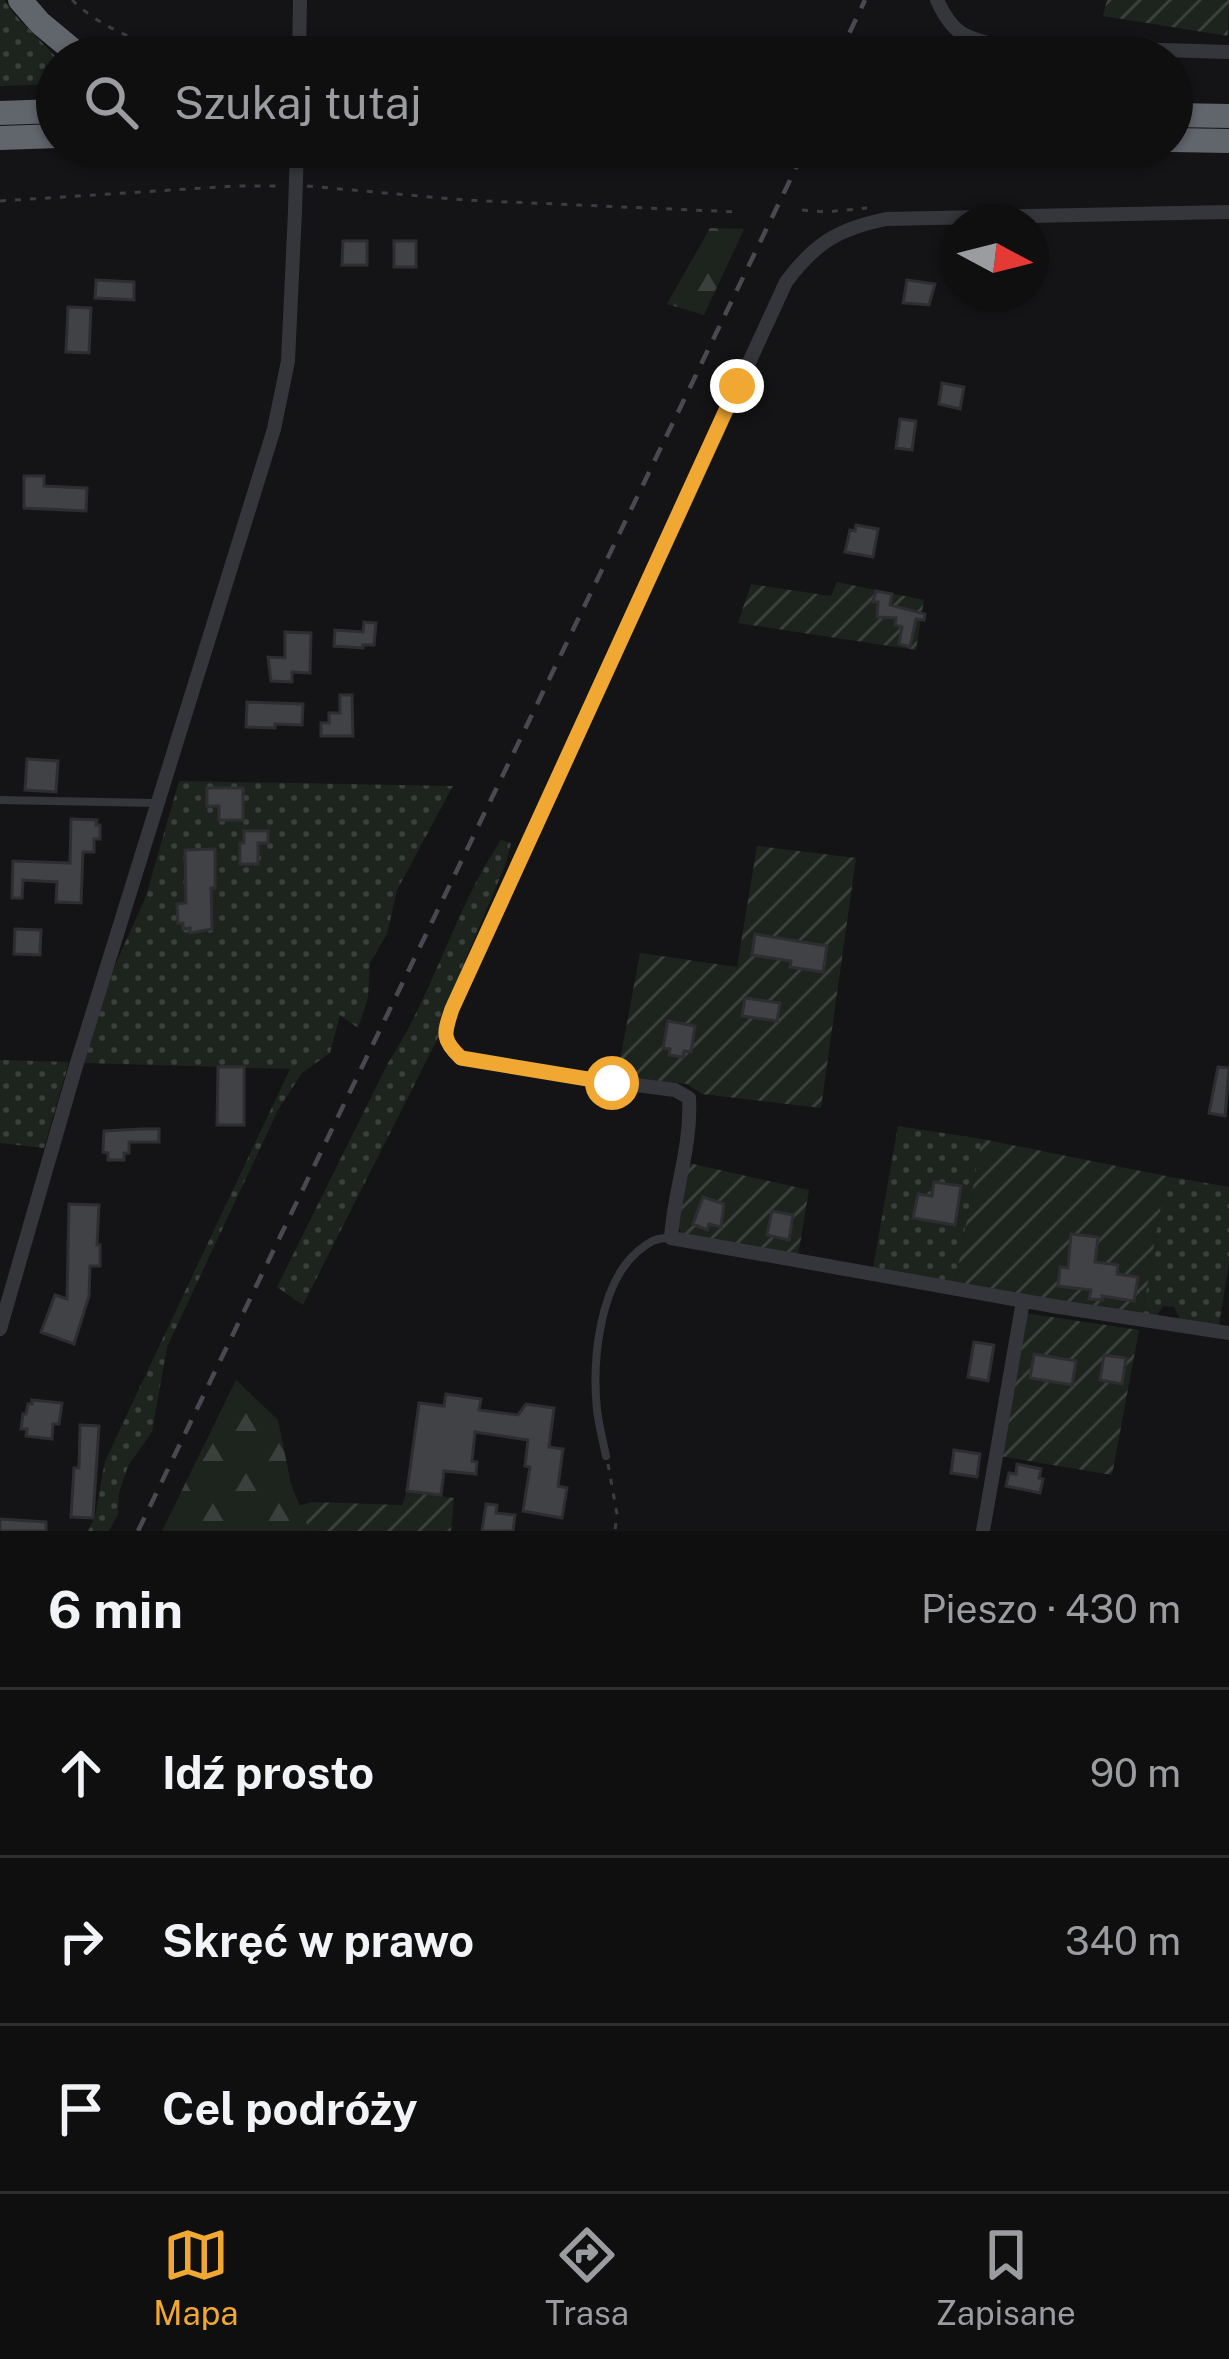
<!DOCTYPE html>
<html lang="pl">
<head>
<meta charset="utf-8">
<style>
	:root { --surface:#0f0f10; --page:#181819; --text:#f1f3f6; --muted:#9b9c9f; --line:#2f2f30; --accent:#f0a832 }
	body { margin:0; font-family:"Public Sans",sans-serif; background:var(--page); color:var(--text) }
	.compass { position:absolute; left:941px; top:204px; width:108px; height:108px; border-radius:50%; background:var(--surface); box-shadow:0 3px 9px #0004; rotate:97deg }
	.stop { position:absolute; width:36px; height:36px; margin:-27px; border:9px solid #f0a832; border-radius:50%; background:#fff }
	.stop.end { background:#f0a832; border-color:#fff; box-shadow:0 3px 12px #0008 }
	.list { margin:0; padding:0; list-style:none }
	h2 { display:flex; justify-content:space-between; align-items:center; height:156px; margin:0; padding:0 48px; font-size:51px }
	h2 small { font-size:39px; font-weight:400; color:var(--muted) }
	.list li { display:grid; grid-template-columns:78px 1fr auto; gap:36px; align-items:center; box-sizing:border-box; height:168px; padding:0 48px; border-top:3px solid var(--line) }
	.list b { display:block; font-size:45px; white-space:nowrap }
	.list em { font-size:39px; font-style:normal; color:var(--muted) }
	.icon { flex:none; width:66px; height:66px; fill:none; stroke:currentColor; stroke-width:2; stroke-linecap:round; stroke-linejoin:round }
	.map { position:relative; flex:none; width:1229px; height:1531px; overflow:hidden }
	.search { position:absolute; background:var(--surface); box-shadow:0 3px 9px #0004; left:36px; right:36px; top:36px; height:132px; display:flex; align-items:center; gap:30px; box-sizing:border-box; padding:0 42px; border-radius:66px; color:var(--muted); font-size:45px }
	.sheet { height:660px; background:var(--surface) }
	nav { display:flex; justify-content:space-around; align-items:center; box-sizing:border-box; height:168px; border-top:3px solid var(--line); background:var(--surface); font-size:33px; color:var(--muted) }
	nav a { display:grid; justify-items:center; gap:6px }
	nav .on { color:var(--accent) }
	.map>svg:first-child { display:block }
	.grass { fill:url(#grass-dots) }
	.forest { fill:url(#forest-firs) }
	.garden { fill:url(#garden-furrows) }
	.building { fill:#404246; stroke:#2e2e32; stroke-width:3 }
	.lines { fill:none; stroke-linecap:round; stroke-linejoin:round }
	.path { stroke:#3b3d42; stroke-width:3; stroke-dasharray:6 9; stroke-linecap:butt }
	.lane { stroke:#35363b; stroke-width:8 }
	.street { stroke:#35363b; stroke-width:14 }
	.highway { stroke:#61656c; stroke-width:24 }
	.rail { stroke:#484a50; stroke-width:4.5; stroke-dasharray:15 12; stroke-linecap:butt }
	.street-bridge { stroke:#35363b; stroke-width:14 }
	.route { stroke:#f0a832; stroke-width:15 }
</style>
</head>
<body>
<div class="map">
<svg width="1229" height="1531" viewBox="0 0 1229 1531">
	<defs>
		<pattern id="grass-dots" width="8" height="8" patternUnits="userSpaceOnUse" patternTransform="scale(3)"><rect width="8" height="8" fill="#1c241d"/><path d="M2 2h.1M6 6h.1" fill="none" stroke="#3a413c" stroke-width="1.8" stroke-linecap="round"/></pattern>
		<pattern id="forest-firs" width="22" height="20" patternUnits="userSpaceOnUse" patternTransform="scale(3)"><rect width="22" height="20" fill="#1c241d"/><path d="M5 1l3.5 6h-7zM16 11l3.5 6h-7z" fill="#3a413c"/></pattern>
		<pattern id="garden-furrows" width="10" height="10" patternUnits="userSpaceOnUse" patternTransform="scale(3)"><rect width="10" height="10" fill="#1c241d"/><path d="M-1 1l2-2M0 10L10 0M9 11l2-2" fill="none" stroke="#3a413c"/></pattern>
	</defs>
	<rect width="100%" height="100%" fill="#141416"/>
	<path class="grass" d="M 0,0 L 4,0 L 14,14 L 57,58 L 57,84 L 0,86 Z
		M 179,781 L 453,786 L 397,890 L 387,934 L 370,963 L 368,998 L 358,1028 L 340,1015 L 330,1053 L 302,1073 L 278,1110 L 167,1347 L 152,1432 L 128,1466 L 119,1493 L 118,1514 L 109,1531 L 88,1531 L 95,1517 L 105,1461 L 290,1069 L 84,1063 L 109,979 L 146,896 Z
		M 501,840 L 511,843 L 506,863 L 461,971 L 437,1040 L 303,1305 L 277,1287 L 388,1063 C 434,993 454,910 501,840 Z
		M 0,1060 L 69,1062 L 44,1148 L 0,1143 Z
		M 898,1126 L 982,1139 L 955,1283 L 873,1268 Z
		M 1166,1176 L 1229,1187 L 1229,1263 L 1219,1325 L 1181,1321 L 1174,1307 L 1163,1306 L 1156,1317 L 1142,1316 Z"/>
	<path class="forest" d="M 710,228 L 744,229 L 704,315 L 667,304 Z
		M 236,1380 L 278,1420 L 291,1484 L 310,1531 L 162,1531 Z"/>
	<path class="garden" d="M 1107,0 L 1229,0 L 1228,36 L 1103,16 Z
		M 837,582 L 924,600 L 916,650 L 738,623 L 751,584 L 831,596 Z
		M 757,846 L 856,858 L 821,1108 L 702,1094 L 687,1084 L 617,1076 L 640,953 L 737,967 Z
		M 982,1139 L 1166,1176 L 1142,1316 L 955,1283 Z
		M 689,1163 L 809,1190 L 798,1256 L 681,1234 L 677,1225 Z
		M 1025,1313 L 1139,1330 L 1112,1475 L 999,1456 Z
		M 407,1491 L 454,1498 L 451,1531 L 310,1531 L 299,1506 L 311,1502 L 402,1505 Z"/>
	<path class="building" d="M 343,241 L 367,241 L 367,265 L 342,265 Z
		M 394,241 L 416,241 L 416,267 L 394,267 Z
		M 96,280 L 134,282 L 134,300 L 95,298 Z
		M 907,280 L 935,284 L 929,305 L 903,303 Z
		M 68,307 L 91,308 L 89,353 L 66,352 Z
		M 942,383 L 964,387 L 960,409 L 939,404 Z
		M 900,419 L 916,421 L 912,450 L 896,448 Z
		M 24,476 L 44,476 L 44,486 L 87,488 L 86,511 L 24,508 Z
		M 856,525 L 878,529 L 873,557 L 845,552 L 850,530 L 855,531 Z
		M 876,591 L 892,594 L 890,605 L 925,614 L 924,620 L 916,619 L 910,647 L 899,644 L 902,627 L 895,625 L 896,618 L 877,617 L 878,602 L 873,602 Z
		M 364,622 L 376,623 L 374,645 L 363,645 L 363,648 L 334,646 L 335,630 L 363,632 Z
		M 285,632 L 311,633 L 310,673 L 292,672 L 292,682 L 271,681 L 268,657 L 285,658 Z
		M 340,695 L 352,695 L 353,736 L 321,736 L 321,723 L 329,723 L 329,713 L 340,713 Z
		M 247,702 L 303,704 L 302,725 L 275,724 L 275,728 L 246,727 Z
		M 27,759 L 58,761 L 56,792 L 25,790 Z
		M 207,788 L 243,788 L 243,820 L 219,820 L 219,806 L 207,806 Z
		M 71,819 L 97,820 L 96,825 L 100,825 L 100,839 L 94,839 L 94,852 L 83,852 L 81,903 L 56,902 L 57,882 L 23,880 L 22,898 L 12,898 L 13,861 L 70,863 Z
		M 244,831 L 268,831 L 268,843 L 258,843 L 258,864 L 240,864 L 240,843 L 244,843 Z
		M 215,849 L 215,888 L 211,888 L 212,929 L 190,933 L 190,928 L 183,929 L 183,923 L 178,923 L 177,904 L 186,903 L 185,850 Z
		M 15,929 L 41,930 L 40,955 L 14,954 Z
		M 755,934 L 827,946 L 823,972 L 790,967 L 791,961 L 752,955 Z
		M 745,998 L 780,1003 L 777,1021 L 742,1016 Z
		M 668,1021 L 695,1026 L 691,1052 L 684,1051 L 683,1057 L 669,1055 L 670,1049 L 663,1048 Z
		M 218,1067 L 244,1067 L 244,1125 L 217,1125 Z
		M 1218,1067 L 1229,1068 L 1225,1116 L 1209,1113 Z
		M 142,1129 L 159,1129 L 159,1142 L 129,1142 L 129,1153 L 124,1153 L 124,1160 L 108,1160 L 108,1153 L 103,1152 L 104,1131 Z
		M 934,1182 L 961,1186 L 955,1225 L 913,1218 L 918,1194 L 932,1196 Z
		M 703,1197 L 724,1204 L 721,1227 L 709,1224 L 707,1230 L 693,1224 Z
		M 69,1204 L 99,1205 L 97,1245 L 100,1245 L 100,1266 L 90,1266 L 89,1296 L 74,1344 L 41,1332 L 55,1295 L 67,1299 Z
		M 772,1211 L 793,1215 L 789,1240 L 767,1235 Z
		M 1071,1234 L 1098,1237 L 1095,1262 L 1118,1265 L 1117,1274 L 1138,1277 L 1134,1301 L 1102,1296 L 1102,1300 L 1089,1299 L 1091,1290 L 1058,1286 L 1060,1267 L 1068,1268 Z
		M 974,1342 L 994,1345 L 988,1381 L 968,1377 Z
		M 1034,1354 L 1076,1361 L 1072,1385 L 1030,1378 Z
		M 1104,1355 L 1126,1358 L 1122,1384 L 1100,1380 Z
		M 446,1394 L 481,1399 L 479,1410 L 518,1415 L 526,1404 L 554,1408 L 549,1447 L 563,1449 L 558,1486 L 567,1488 L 562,1518 L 523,1511 L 530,1467 L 525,1466 L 528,1440 L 475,1432 L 472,1461 L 477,1462 L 476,1474 L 444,1471 L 441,1495 L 407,1491 L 419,1403 L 444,1406 Z
		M 32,1400 L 62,1403 L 59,1424 L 53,1424 L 52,1439 L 26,1436 L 27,1429 L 21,1429 L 23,1414 L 26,1414 L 28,1404 L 32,1404 Z
		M 80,1425 L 99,1426 L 93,1518 L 71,1517 L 74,1468 L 79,1468 Z
		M 954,1450 L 980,1454 L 977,1477 L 951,1473 Z
		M 1017,1464 L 1041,1469 L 1039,1478 L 1043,1479 L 1040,1493 L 1006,1486 L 1009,1473 L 1016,1474 Z
		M 486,1504 L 497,1505 L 496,1513 L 515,1515 L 513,1531 L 482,1531 Z
		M 0,1519 L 46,1522 L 46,1531 L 0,1531 Z"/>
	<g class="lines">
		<path class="path" d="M 72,0 C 104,31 148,45 190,57
			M 881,48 L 907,53 L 977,55
			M 334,57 L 475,47 L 632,42 L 807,48
			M 307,186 L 464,200 L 738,212
			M 0,201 L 235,186 L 280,186
			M 802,210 L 826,212 L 867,208
			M 608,1464 L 617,1514 L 615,1531"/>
		<path class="lane" d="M 0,800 L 156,803
			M 606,1456 C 603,1441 599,1426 597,1410 C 592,1362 599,1285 637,1252 C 648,1243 655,1237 670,1238"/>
		<path class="street" d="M 937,0 C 952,33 964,38 997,45 L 1229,52
			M 299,57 L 300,0
			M 1229,212 L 886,219 C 838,229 815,243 786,282 L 452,1009 C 445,1033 441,1039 461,1057 L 582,1078 L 675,1090 L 689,1098 C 692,1146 674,1191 671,1238 L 1053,1306 L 1229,1333
			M 0,1329 L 76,1066 L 274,429 L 288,361 L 295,211
			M 983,1531 L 1023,1301"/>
		<path class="highway" d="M 20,0 L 40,23 L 81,57
			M 0,113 L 57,111
			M 1172,115 L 1229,116
			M 0,138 L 57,136
			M 1172,140 L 1229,141"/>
		<path class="rail" d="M 838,57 L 865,0
			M 138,1531 L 806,147"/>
		<path class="street-bridge" d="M 295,211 L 297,147"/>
	</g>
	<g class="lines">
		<path class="route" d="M 612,1083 L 461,1058 C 441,1039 444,1033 452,1009 L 737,386"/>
	</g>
</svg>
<svg class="compass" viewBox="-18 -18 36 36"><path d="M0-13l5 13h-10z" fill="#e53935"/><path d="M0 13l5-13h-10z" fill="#9b9c9f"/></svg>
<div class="stop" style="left:612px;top:1083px"></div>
<div class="stop end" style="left:737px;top:386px"></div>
<div class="search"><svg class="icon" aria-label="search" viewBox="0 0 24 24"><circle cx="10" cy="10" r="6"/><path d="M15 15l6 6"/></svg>Szukaj tutaj</div>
</div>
<section class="sheet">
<h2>6 min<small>Pieszo · 430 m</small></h2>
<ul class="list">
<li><svg class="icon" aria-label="ahead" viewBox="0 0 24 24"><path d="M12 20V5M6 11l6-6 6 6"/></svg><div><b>Idź prosto</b></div><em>90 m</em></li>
<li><svg class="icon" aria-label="right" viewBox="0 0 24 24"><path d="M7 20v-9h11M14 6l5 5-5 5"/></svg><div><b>Skręć w prawo</b></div><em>340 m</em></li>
<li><svg class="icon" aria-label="arrive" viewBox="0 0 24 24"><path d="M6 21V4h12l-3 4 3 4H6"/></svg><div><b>Cel podróży</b></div></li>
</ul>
</section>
<nav>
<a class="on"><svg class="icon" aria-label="map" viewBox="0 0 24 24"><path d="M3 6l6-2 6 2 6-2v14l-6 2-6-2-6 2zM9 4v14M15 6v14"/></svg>Mapa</a>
<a><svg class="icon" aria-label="directions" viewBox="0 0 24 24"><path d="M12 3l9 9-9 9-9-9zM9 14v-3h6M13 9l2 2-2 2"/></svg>Trasa</a>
<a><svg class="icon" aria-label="saved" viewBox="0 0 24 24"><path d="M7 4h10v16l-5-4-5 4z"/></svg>Zapisane</a>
</nav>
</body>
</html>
